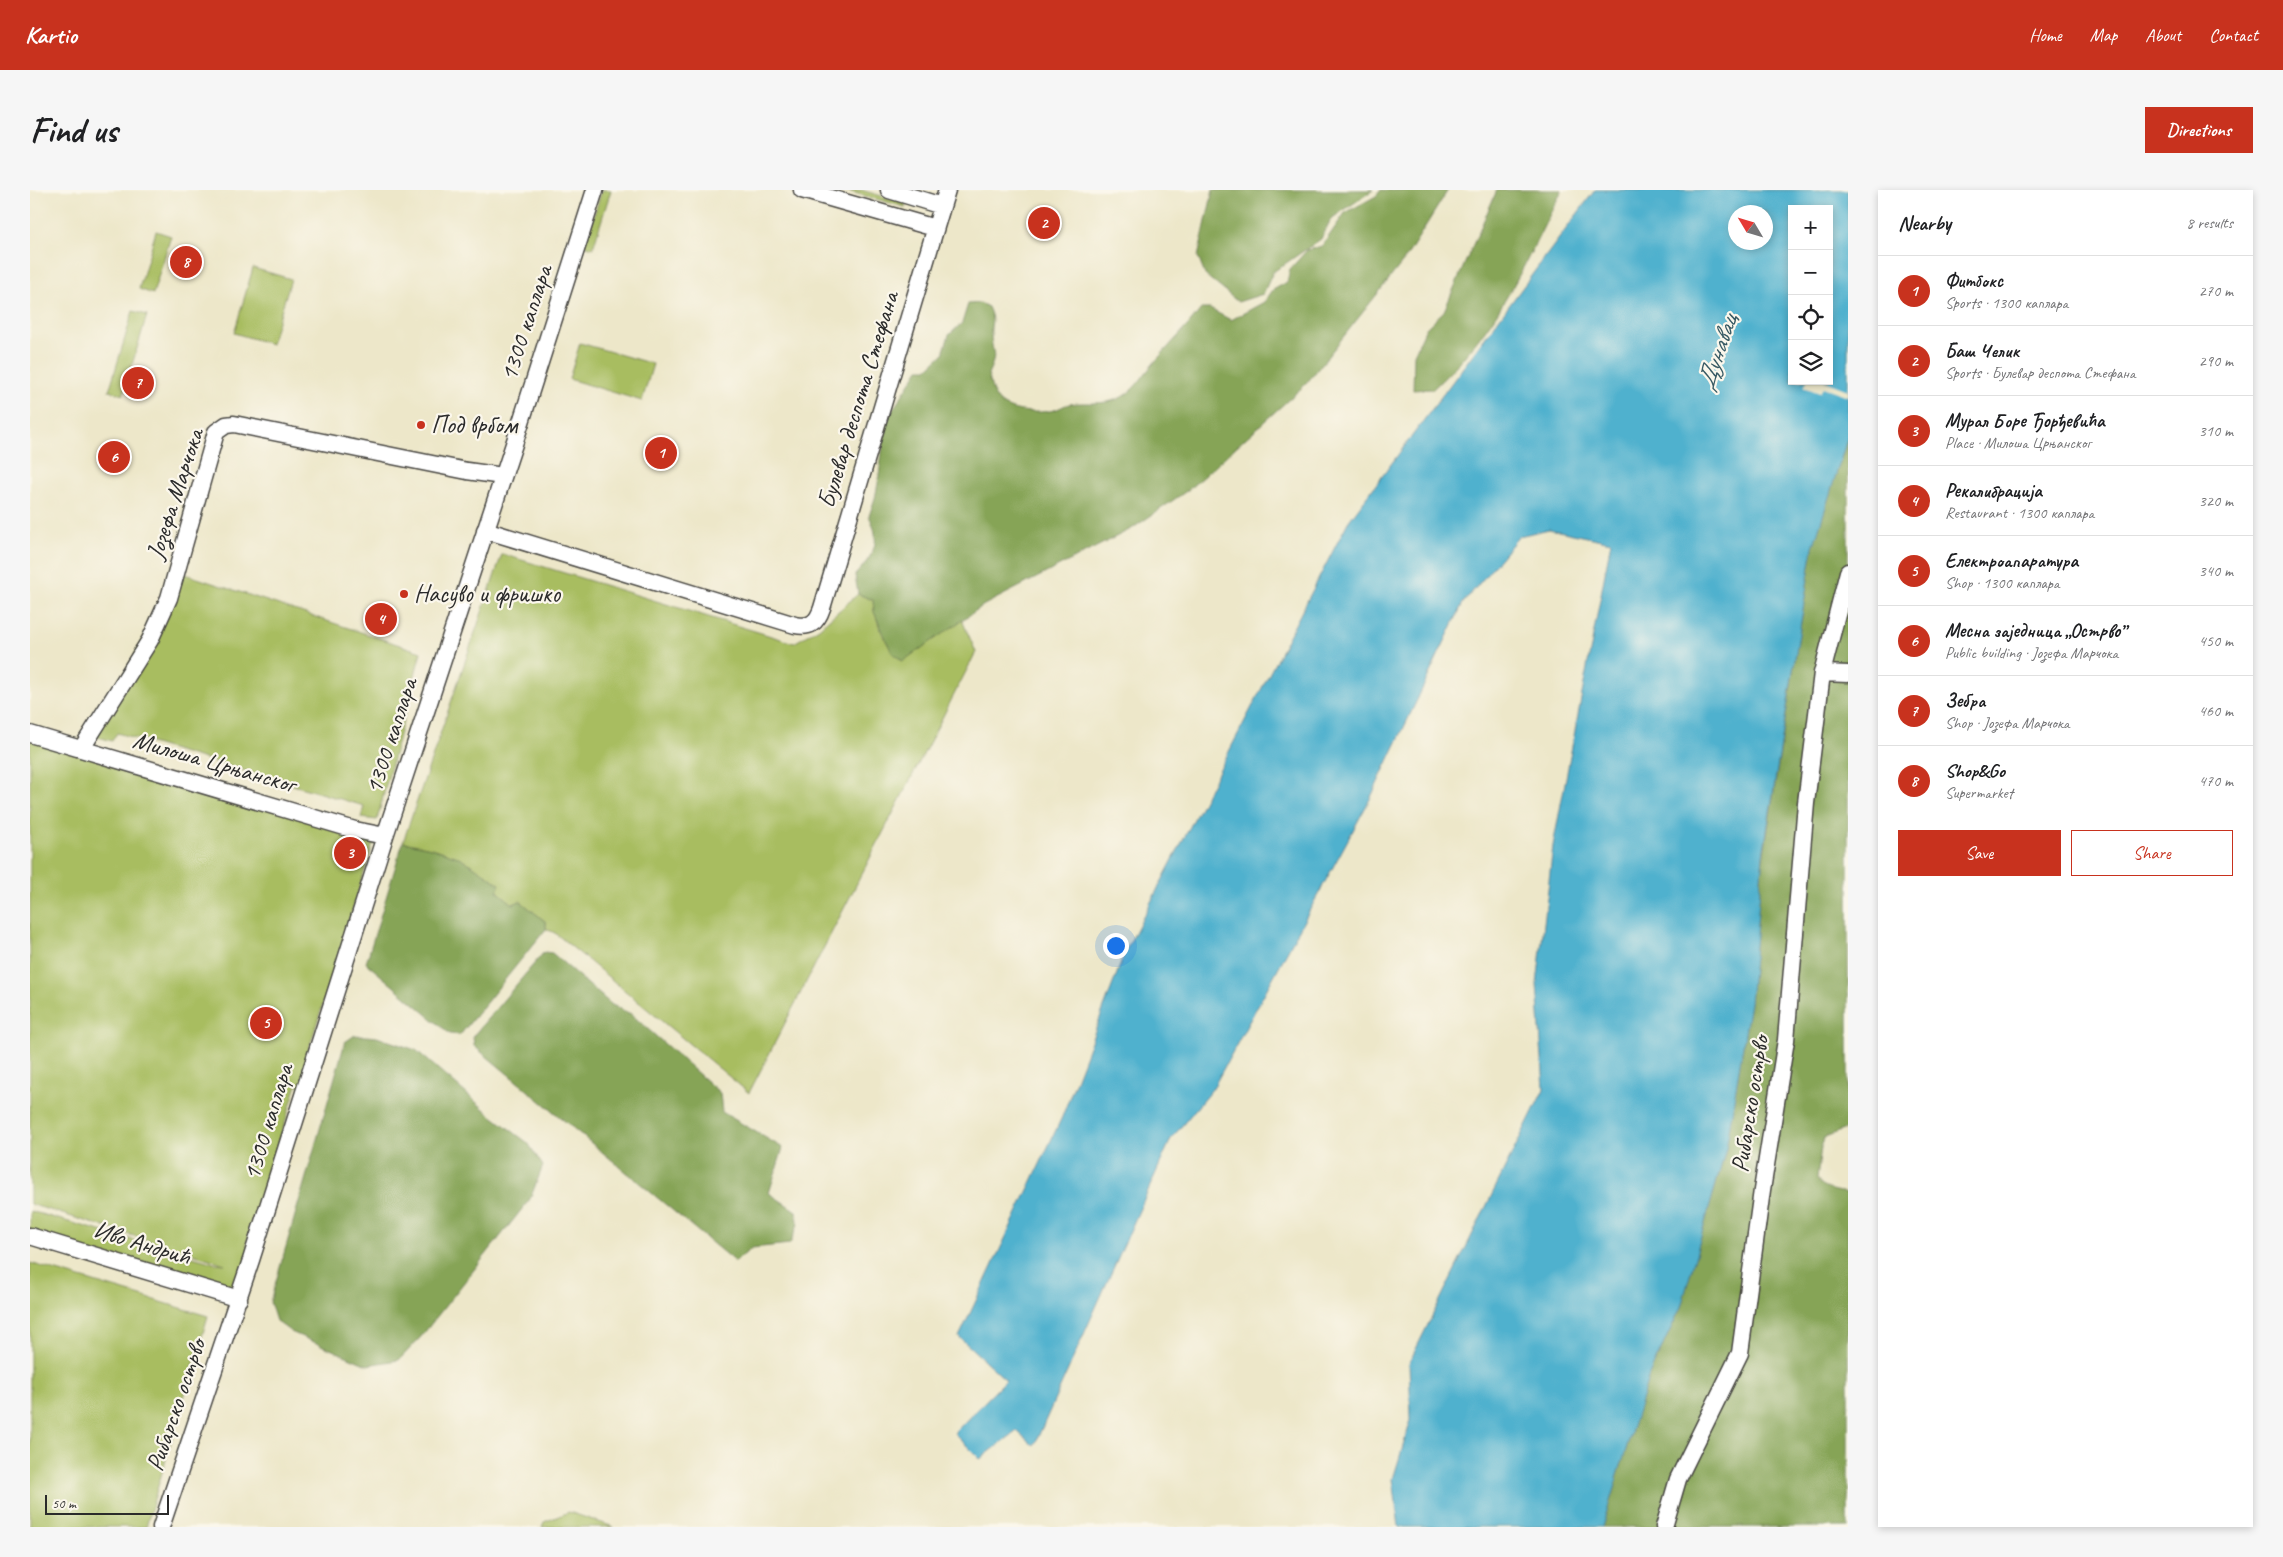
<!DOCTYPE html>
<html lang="en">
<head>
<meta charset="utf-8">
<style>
	:root { --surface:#fff; --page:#f6f6f6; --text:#202124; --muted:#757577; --line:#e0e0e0; --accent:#c8321e }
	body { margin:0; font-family:Caveat,sans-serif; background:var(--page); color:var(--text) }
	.controls { position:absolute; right:15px; top:15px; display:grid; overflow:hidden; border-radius:0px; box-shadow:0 2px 8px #0003 }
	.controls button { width:45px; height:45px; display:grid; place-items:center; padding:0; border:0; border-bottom:1px solid var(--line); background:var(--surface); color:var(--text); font:25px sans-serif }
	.compass { position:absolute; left:1698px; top:15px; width:45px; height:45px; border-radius:50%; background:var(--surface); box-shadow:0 2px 8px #0003; rotate:308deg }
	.scale { position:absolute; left:15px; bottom:12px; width:124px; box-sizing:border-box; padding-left:5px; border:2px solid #2b2b2b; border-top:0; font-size:14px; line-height:18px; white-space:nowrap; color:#2b2b2b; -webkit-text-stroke:4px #fbf7ec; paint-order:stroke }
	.you { position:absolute; left:1085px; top:755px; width:18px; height:18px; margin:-12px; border:4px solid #fff; border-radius:50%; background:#1a73e8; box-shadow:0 0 0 8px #1a73e833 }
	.badge { display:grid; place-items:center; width:32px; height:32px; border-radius:50%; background:var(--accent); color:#fff; font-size:16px; font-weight:700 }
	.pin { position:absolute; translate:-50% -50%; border:2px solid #fff; box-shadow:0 1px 5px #0006 }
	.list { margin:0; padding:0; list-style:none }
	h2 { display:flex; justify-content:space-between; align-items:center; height:65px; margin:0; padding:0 20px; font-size:21px }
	h2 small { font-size:16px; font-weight:400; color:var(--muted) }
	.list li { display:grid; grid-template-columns:32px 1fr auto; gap:15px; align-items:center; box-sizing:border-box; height:70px; padding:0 20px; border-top:1px solid var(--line) }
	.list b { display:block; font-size:19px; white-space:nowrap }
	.list p { margin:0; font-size:16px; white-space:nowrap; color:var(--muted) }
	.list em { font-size:16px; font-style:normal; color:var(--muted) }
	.actions { display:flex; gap:10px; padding:15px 20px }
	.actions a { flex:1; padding:11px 0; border:1px solid var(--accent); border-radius:0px; text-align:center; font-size:18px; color:var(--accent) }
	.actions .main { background:var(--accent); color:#fff }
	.icon { flex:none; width:28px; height:28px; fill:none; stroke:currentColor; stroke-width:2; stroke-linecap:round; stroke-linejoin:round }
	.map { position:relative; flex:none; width:1818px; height:1337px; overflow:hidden; border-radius:0px }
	header { display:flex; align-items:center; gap:30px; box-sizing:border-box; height:70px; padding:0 25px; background:var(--accent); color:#fff }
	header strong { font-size:24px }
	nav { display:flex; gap:28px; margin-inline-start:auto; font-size:18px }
	.intro { display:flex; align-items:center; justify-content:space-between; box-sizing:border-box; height:120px; padding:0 30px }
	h1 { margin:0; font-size:35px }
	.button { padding:12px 22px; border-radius:0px; background:var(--accent); color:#fff; font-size:18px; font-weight:700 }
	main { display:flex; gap:30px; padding:0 30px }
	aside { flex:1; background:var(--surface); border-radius:0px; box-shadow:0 2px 8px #0003 }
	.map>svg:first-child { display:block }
	.green { fill:#a8bd61; stroke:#6a7446 }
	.forest { fill:#86a457; stroke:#586841 }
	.water { fill:#4fb1ce; stroke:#3d6e7c; fill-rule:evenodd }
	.pier { fill:#ede7c9 }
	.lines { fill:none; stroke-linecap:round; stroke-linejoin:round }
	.minor-casing { stroke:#484743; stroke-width:19 }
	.minor { stroke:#fff; stroke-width:16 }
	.poi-dot { fill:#c8321e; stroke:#fbf7ec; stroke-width:2 }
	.labels { text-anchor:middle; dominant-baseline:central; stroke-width:4.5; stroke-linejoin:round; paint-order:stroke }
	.street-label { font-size:25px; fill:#2b2b2b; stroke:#fbf7ec }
	.poi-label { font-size:25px; fill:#2b2b2b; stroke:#fbf7ec; text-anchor:start }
	.water-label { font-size:26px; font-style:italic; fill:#385a64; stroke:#fbf7ec }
</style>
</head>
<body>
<header>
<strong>Kartio</strong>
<nav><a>Home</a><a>Map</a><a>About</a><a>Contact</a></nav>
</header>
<div class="intro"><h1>Find us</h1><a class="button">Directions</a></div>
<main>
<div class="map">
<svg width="1818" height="1337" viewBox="0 0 1818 1337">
	<rect width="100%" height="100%" fill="#fbf7ec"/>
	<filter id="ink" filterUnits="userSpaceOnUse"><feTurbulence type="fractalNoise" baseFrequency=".02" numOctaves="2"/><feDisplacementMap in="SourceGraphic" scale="10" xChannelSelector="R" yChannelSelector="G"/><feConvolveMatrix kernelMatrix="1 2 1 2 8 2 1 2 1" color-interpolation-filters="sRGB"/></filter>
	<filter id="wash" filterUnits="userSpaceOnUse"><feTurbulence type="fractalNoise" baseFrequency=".0096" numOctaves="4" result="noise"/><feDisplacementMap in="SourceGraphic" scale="20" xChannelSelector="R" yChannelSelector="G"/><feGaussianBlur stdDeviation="1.12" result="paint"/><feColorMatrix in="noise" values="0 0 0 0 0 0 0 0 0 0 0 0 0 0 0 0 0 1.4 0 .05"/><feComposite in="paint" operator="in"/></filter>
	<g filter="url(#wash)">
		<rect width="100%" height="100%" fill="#ede7c9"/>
		<path class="green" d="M 572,0 L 581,0 L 563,58 L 554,55 Z
			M 814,0 L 831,0 L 876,13 L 875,17 Z
			M 126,41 L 141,46 L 123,104 L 109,99 Z
			M 223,78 L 261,89 L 241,154 L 204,143 Z
			M 103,121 L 117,125 L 93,205 L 79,201 Z
			M 550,153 L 623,174 L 612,211 L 539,189 Z
			M 472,364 L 764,453 L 789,438 L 828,404 L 843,410 C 845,431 856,458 872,471 L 932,430 L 946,462 L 719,903 L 525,743 L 516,739 L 516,732 L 490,711 L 483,714 L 467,701 L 469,694 L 431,668 L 401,658 L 373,652 Z
			M 149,382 L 391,462 L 347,630 L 331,628 L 334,616 L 87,543 L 82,551 L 61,545 Z
			M 0,550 L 340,642 L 352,656 L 343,654 L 278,862 L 285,865 L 274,898 L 267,895 L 216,1055 L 225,1058 L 209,1109 L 0,1046 L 0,1021 L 184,1073 L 195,1074 L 0,1014 Z
			M 0,1073 L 178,1126 L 116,1337 L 0,1337 Z
			M 539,1322 L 584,1337 L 512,1337 L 514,1332 Z"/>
		<path class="forest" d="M 1183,0 L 1343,0 L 1301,29 L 1291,49 L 1243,82 L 1233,104 L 1208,112 L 1175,85 L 1168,67 Z
			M 1351,0 L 1418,0 L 1375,69 L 1276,194 L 1158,300 L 1103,338 L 954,415 L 873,471 L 862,463 L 844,422 L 843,410 L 828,404 L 825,385 C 844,365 852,351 839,326 L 845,308 L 848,293 L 854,247 L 853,235 L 889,179 L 897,179 L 913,164 L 919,145 L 932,133 L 938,114 L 950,113 L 958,117 C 965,132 960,131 961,145 C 962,165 968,163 958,184 C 960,192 962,202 967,209 C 976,223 1010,224 1024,220 C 1029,219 1034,215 1039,214 C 1057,211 1077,217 1095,205 C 1107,197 1114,184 1123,174 C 1139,155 1156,139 1171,119 L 1180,119 L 1201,130 L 1234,112 L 1243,100 L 1257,92 L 1260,79 L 1277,60 L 1292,56 L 1315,23 L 1346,6 Z
			M 1467,0 L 1532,0 C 1510,43 1488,93 1461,132 C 1444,157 1424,179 1403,199 L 1383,200 L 1384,164 L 1396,138 L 1414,121 Z
			M 1818,246 L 1818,938 L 1795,947 L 1791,957 L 1787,989 C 1795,1001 1805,1001 1818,1003 L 1818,1337 L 1572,1337 L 1619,1185 L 1651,1117 L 1696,959 L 1720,813 L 1732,676 L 1783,357 Z
			M 373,652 L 401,658 L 431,668 L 470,694 L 467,701 L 483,714 L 490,711 L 516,732 L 516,739 L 430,845 L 420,844 L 336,773 Z
			M 514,762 L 522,763 L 582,815 L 601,824 L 690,903 L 692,922 L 753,958 L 739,1003 L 766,1021 L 768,1034 L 760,1054 L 722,1058 L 705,1072 L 444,856 L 443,846 Z
			M 325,845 L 347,847 L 386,860 L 461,925 L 498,953 L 513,976 L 500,1009 L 390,1148 L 369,1170 L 337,1175 L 261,1142 L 246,1131 L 240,1112 L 315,852 Z"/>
		<path class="water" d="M 1565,0 L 1818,0 L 1818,246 L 1783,358 L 1733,665 L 1720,813 L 1696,959 L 1651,1117 L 1619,1185 L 1572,1337 L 1369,1337 L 1363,1289 L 1381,1230 L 1379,1173 L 1514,899 L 1507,794 L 1523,656 L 1581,352 L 1519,339 L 1489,346 L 1433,413 L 1340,609 L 1183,898 L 1141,949 L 1004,1256 L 987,1241 L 950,1269 L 924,1243 L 976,1190 L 929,1147 L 1032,927 L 1096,760 L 1318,332 ZM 1762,19 L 1799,19 L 1799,191 L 1762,191 ZM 1706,22 L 1736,22 L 1736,52 L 1706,52 Z"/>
		<path class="pier" d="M 1777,191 L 1794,191 L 1818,200 L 1818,206 L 1793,197 L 1790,203 L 1774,197 Z"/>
	</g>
	<g filter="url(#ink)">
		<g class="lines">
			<defs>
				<path id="minor" d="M 772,0 L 905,38
					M 859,0 L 912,16
					M 455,340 L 765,435 C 780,438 787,433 792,418 L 917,0
					M 1792,483 L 1818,484
					M 0,544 L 325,640 L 355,646
					M 52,558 L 120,450 L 139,408 L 186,242 L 196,235 L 204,234 L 437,281 L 473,286
					M 0,1046 L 209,1109
					M 131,1337 L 221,1070 L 355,646 L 484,254 L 565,0
					M 1634,1337 L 1648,1289 L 1710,1163 L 1732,1000 L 1756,850 L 1776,613 L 1792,483 L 1818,382"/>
			</defs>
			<use href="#minor" class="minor-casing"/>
			<use href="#minor" class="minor"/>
		</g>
	</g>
	<g class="poi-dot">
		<circle cx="391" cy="235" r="5"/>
		<circle cx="374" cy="404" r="5"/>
	</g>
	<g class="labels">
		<g class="street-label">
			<text transform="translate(496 133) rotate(-72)">1300 каплара</text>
			<text transform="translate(828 210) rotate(-73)">Булевар деспота Стефана</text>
			<text transform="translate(145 304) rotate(-72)">Јозефа Марчока</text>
			<text transform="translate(361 546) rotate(-72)">1300 каплара</text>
			<text transform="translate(184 572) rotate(16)">Милоша Црњанског</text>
			<text transform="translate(1720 914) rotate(-81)">Рибарско острво</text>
			<text transform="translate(238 932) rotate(-73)">1300 каплара</text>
			<text transform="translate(112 1053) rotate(17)">Иво Андрић</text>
			<text transform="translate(146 1215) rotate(-71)">Рибарско острво</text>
		</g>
		<g class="poi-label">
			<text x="401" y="235">Под врбом</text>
			<text x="384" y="404">Насуво и фришко</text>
		</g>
		<g class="water-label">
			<text transform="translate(1687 162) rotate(-71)">Дунавац</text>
		</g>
	</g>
</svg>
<div class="controls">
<button>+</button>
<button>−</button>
<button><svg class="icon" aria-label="locate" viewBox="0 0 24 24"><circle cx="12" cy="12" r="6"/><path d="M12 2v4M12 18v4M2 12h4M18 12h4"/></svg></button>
<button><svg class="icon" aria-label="layers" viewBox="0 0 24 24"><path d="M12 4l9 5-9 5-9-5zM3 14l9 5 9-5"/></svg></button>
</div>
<svg class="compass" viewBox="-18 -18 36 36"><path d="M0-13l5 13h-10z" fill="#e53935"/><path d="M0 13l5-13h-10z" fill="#757577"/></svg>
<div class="scale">50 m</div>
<div class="you"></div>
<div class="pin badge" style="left:631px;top:263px">1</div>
<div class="pin badge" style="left:1014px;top:33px">2</div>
<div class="pin badge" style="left:320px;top:663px">3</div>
<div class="pin badge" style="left:351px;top:429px">4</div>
<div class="pin badge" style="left:236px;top:833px">5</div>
<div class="pin badge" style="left:84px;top:267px">6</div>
<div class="pin badge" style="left:108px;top:193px">7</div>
<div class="pin badge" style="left:156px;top:72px">8</div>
</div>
<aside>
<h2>Nearby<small>8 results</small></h2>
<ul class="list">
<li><span class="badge">1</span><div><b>Фитбокс</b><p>Sports · 1300 каплара</p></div><em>270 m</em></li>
<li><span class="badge">2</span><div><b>Баш Челик</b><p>Sports · Булевар деспота Стефана</p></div><em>290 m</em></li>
<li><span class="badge">3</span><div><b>Мурал Боре Ђорђевића</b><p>Place · Милоша Црњанског</p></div><em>310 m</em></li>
<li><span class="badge">4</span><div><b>Рекалибрација</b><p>Restaurant · 1300 каплара</p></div><em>320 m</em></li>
<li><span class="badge">5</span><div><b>Електроапаратура</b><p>Shop · 1300 каплара</p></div><em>340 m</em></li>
<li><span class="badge">6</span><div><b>Месна заједница „Острво”</b><p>Public building · Јозефа Марчока</p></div><em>450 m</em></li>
<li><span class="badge">7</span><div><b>Зебра</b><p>Shop · Јозефа Марчока</p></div><em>460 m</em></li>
<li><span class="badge">8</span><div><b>Shop&amp;Go</b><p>Supermarket</p></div><em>470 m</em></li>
</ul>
<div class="actions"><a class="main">Save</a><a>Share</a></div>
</aside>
</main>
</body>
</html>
